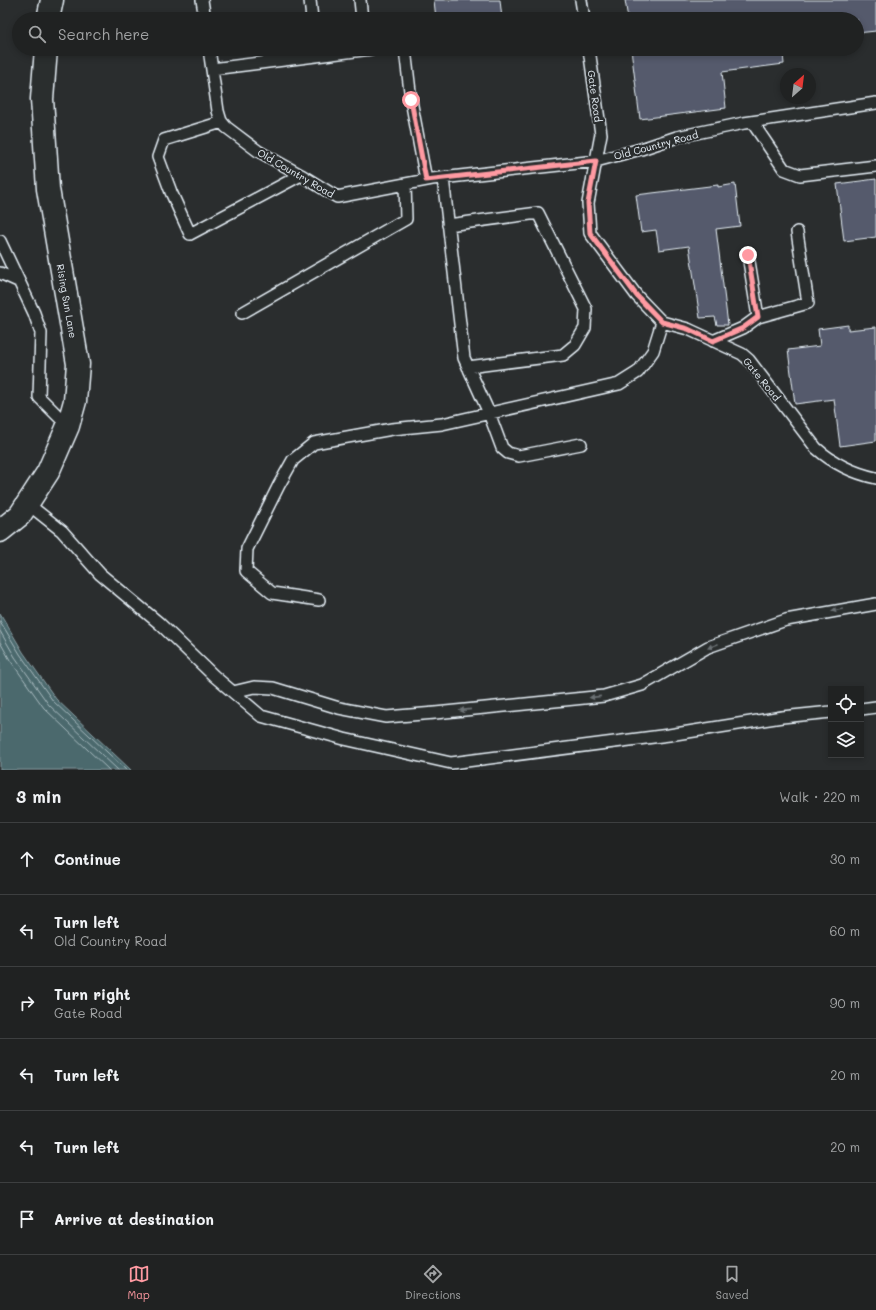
<!DOCTYPE html>
<html lang="en">
<head>
<meta charset="utf-8">
<style>
	:root { --surface:#202222; --page:#2d2f2f; --text:#f1f3f6; --muted:#a2a4a5; --line:#3d3f40; --accent:#ff9aa2 }
	body { margin:0; font-family:Mali,sans-serif; background:var(--page); color:var(--text) }
	.controls { position:absolute; right:12px; bottom:12px; display:grid; overflow:hidden; border-radius:0px; box-shadow:0 2px 6px #0003 }
	.controls button { width:36px; height:36px; display:grid; place-items:center; padding:0; border:0; border-bottom:1px solid var(--line); background:var(--surface); color:var(--text); font:20px sans-serif }
	.compass { position:absolute; left:780px; top:68px; width:36px; height:36px; border-radius:50%; background:var(--surface); box-shadow:0 2px 6px #0003; rotate:28deg }
	.stop { position:absolute; width:12px; height:12px; margin:-9px; border:3px solid #ff9aa2; border-radius:50%; background:#fff }
	.stop.end { background:#ff9aa2; border-color:#fff; box-shadow:0 1px 4px #0008 }
	.list { margin:0; padding:0; list-style:none }
	h2 { display:flex; justify-content:space-between; align-items:center; height:52px; margin:0; padding:0 16px; font-size:17px }
	h2 small { font-size:13px; font-weight:400; color:var(--muted) }
	.list li { display:grid; grid-template-columns:26px 1fr auto; gap:12px; align-items:center; box-sizing:border-box; height:72px; padding:0 16px; border-top:1px solid var(--line) }
	.list b { display:block; font-size:15px; white-space:nowrap }
	.list p { margin:0; font-size:13px; white-space:nowrap; color:var(--muted) }
	.list em { font-size:13px; font-style:normal; color:var(--muted) }
	.icon { flex:none; width:22px; height:22px; fill:none; stroke:currentColor; stroke-width:2; stroke-linecap:round; stroke-linejoin:round }
	.map { position:relative; flex:none; width:876px; height:770px; overflow:hidden }
	.search { position:absolute; background:var(--surface); box-shadow:0 2px 6px #0003; left:12px; right:12px; top:12px; height:44px; display:flex; align-items:center; gap:10px; box-sizing:border-box; padding:0 14px; border-radius:22px; color:var(--muted); font-size:15px }
	.sheet { height:484px; background:var(--surface) }
	nav { display:flex; justify-content:space-around; align-items:center; box-sizing:border-box; height:56px; border-top:1px solid var(--line); background:var(--surface); font-size:11px; color:var(--muted) }
	nav a { display:grid; justify-items:center; gap:2px }
	nav .on { color:var(--accent) }
	.map>svg:first-child { display:block }
	.water { fill:#4b696d; stroke:#8a9fa5 }
	.lines { fill:none; stroke-linecap:round; stroke-linejoin:round }
	.shore { stroke:#a9bbc0; stroke-width:1 }
	.building { fill:#545a6c; stroke:#e8f1f8 }
	.lane-casing { stroke:#e8f1f8; stroke-width:14 }
	.secondary-casing { stroke:#e8f1f8; stroke-width:25 }
	.lane { stroke:#2a2d2e; stroke-width:11 }
	.secondary { stroke:#2a2d2e; stroke-width:22 }
	.oneway { fill:#6c7275 }
	.route { stroke:#ff9aa2; stroke-width:5 }
	.labels { text-anchor:middle; dominant-baseline:central; stroke-width:4; stroke-linejoin:round; paint-order:stroke }
	.street-label { font-size:10px; fill:#e8f1f8; stroke:#2a2d2e }
</style>
</head>
<body>
<div class="map">
<svg width="876" height="770" viewBox="0 0 876 770">
	<rect width="100%" height="100%" fill="#2a2d2e"/>
	<filter id="ink" filterUnits="userSpaceOnUse"><feTurbulence type="fractalNoise" baseFrequency=".025" numOctaves="2"/><feDisplacementMap in="SourceGraphic" scale="8" xChannelSelector="R" yChannelSelector="G"/><feConvolveMatrix kernelMatrix="1 2 1 2 8 2 1 2 1" color-interpolation-filters="sRGB"/></filter>
	<g filter="url(#ink)">
		<path class="water" d="M 0,613 L 23,652 L 56,699 L 131,770 L 0,770 Z"/>
		<g class="lines">
			<path class="shore" d="M 0,621 L 20,654 L 53,701 L 126,770
				M 0,631 L 15,657 L 49,705 L 118,770
				M 0,642 L 10,660 L 44,708 L 109,770"/>
		</g>
		<path class="building" d="M 434,0 L 500,0 L 502,19 L 436,19 Z
			M 625,0 L 876,0 L 876,31 L 857,33 L 857,19 L 628,19 Z
			M 631,49 L 821,49 L 783,54 L 784,64 L 722,72 L 726,108 L 640,119 Z
			M 876,179 L 876,237 L 844,241 L 837,184 Z
			M 735,184 L 740,226 L 716,229 L 728,325 L 717,325 L 715,317 L 700,318 L 689,246 L 659,250 L 656,230 L 641,232 L 636,195 L 718,185 L 718,187 Z
			M 848,325 L 848,330 L 876,327 L 876,441 L 840,446 L 834,399 L 795,404 L 788,350 L 820,346 L 818,329 Z"/>
		<g class="lines">
			<defs>
				<path id="lane" d="M 202,0 L 205,19
					M 310,0 L 312,19
					M 360,0 L 362,19
					M 581,0 L 584,19
					M 209,49 L 218,111 L 221,121 L 226,127 L 258,151 L 301,175 L 337,197 L 432,179 L 596,161 L 641,149 L 677,137 L 744,123 L 876,103
					M 405,49 L 411,100 L 426,180
					M 589,49 L 601,134 L 588,203 L 590,233 L 637,296 L 662,322 L 688,329 L 742,354 L 749,360 L 816,448 C 834,464 853,473 876,478
					M 212,69 L 371,49
					M 222,122 L 164,140 L 158,157 L 171,192 L 190,234 L 301,175
					M 752,122 L 784,169 L 800,175 L 876,166
					M 443,178 L 464,358 L 489,413 L 502,448 L 508,453 L 519,456 L 581,444
					M 448,225 L 538,213 L 586,309 L 585,328 L 575,345 L 563,355 L 468,367
					M 0,241 L 34,313 L 41,333 L 39,397 L 68,426
					M 748,255 L 758,317
					M 0,273 L 18,281
					M 242,313 L 406,219 L 405,184
					M 713,341 L 743,328 L 758,317 L 808,303 L 797,232
					M 28,504 L 62,531 L 100,574 L 159,623 L 214,676 L 261,716 L 344,739 L 451,763 L 669,735 L 782,717 L 831,712
					M 319,600 L 272,593 L 246,571 L 247,549 L 279,485 L 293,460 L 314,443 L 392,429 L 442,424 L 619,384 L 638,372 L 653,351 L 662,322
					M 233,692 L 254,687 L 273,688 L 339,708 L 386,717 L 435,713 L 604,696 L 642,685 L 708,647 L 786,620 L 876,604
					M 861,709 L 876,707"/>
				<path id="secondary" d="M 48,19 L 52,0
					M 0,531 L 20,515 L 48,472 L 68,426 L 75,401 L 78,364 L 48,189 L 42,99 L 46,49"/>
			</defs>
			<use href="#lane" class="lane-casing"/>
			<use href="#secondary" class="secondary-casing"/>
			<use href="#lane" class="lane"/>
			<use href="#secondary" class="secondary"/>
		</g>
		<defs><path id="oneway-solid" d="M-6-.8H1V-3.2L6.5 0L1 3.2V.8H-6Z"/></defs>
		<g class="oneway">
			<use href="#oneway-solid" transform="translate(837 610) rotate(170)"/>
			<use href="#oneway-solid" transform="translate(713 646) rotate(158)"/>
			<use href="#oneway-solid" transform="translate(595 697) rotate(174)"/>
			<use href="#oneway-solid" transform="translate(465 710) rotate(174)"/>
		</g>
	</g>
	<g class="lines" filter="url(#ink)">
		<path class="route" d="M 411,100 L 426,180 L 596,161 L 588,203 L 590,233 L 637,296 L 662,322 L 688,329 L 713,341 L 743,328 L 758,317 L 748,255"/>
	</g>
	<g class="labels">
		<g class="street-label">
			<text transform="translate(595 96) rotate(82)">Gate Road</text>
			<text transform="translate(656 145) rotate(-15)">Old Country Road</text>
			<text transform="translate(296 173) rotate(30)">Old Country Road</text>
			<text transform="translate(67 301) rotate(80)">Rising Sun Lane</text>
			<text transform="translate(762 379) rotate(51)">Gate Road</text>
		</g>
	</g>
</svg>
<div class="controls">
<button><svg class="icon" aria-label="locate" viewBox="0 0 24 24"><circle cx="12" cy="12" r="6"/><path d="M12 2v4M12 18v4M2 12h4M18 12h4"/></svg></button>
<button><svg class="icon" aria-label="layers" viewBox="0 0 24 24"><path d="M12 4l9 5-9 5-9-5zM3 14l9 5 9-5"/></svg></button>
</div>
<svg class="compass" viewBox="-18 -18 36 36"><path d="M0-13l5 13h-10z" fill="#e53935"/><path d="M0 13l5-13h-10z" fill="#a2a4a5"/></svg>
<div class="stop" style="left:411px;top:100px"></div>
<div class="stop end" style="left:748px;top:255px"></div>
<div class="search"><svg class="icon" aria-label="search" viewBox="0 0 24 24"><circle cx="10" cy="10" r="6"/><path d="M15 15l6 6"/></svg>Search here</div>
</div>
<section class="sheet">
<h2>3 min<small>Walk · 220 m</small></h2>
<ul class="list">
<li><svg class="icon" aria-label="ahead" viewBox="0 0 24 24"><path d="M12 20V5M6 11l6-6 6 6"/></svg><div><b>Continue</b></div><em>30 m</em></li>
<li><svg class="icon" aria-label="left" viewBox="0 0 24 24"><path d="M17 20v-9H6M10 6l-5 5 5 5"/></svg><div><b>Turn left</b><p>Old Country Road</p></div><em>60 m</em></li>
<li><svg class="icon" aria-label="right" viewBox="0 0 24 24"><path d="M7 20v-9h11M14 6l5 5-5 5"/></svg><div><b>Turn right</b><p>Gate Road</p></div><em>90 m</em></li>
<li><svg class="icon" aria-label="left" viewBox="0 0 24 24"><path d="M17 20v-9H6M10 6l-5 5 5 5"/></svg><div><b>Turn left</b></div><em>20 m</em></li>
<li><svg class="icon" aria-label="left" viewBox="0 0 24 24"><path d="M17 20v-9H6M10 6l-5 5 5 5"/></svg><div><b>Turn left</b></div><em>20 m</em></li>
<li><svg class="icon" aria-label="arrive" viewBox="0 0 24 24"><path d="M6 21V4h12l-3 4 3 4H6"/></svg><div><b>Arrive at destination</b></div></li>
</ul>
</section>
<nav>
<a class="on"><svg class="icon" aria-label="map" viewBox="0 0 24 24"><path d="M3 6l6-2 6 2 6-2v14l-6 2-6-2-6 2zM9 4v14M15 6v14"/></svg>Map</a>
<a><svg class="icon" aria-label="directions" viewBox="0 0 24 24"><path d="M12 3l9 9-9 9-9-9zM9 14v-3h6M13 9l2 2-2 2"/></svg>Directions</a>
<a><svg class="icon" aria-label="saved" viewBox="0 0 24 24"><path d="M7 4h10v16l-5-4-5 4z"/></svg>Saved</a>
</nav>
</body>
</html>
